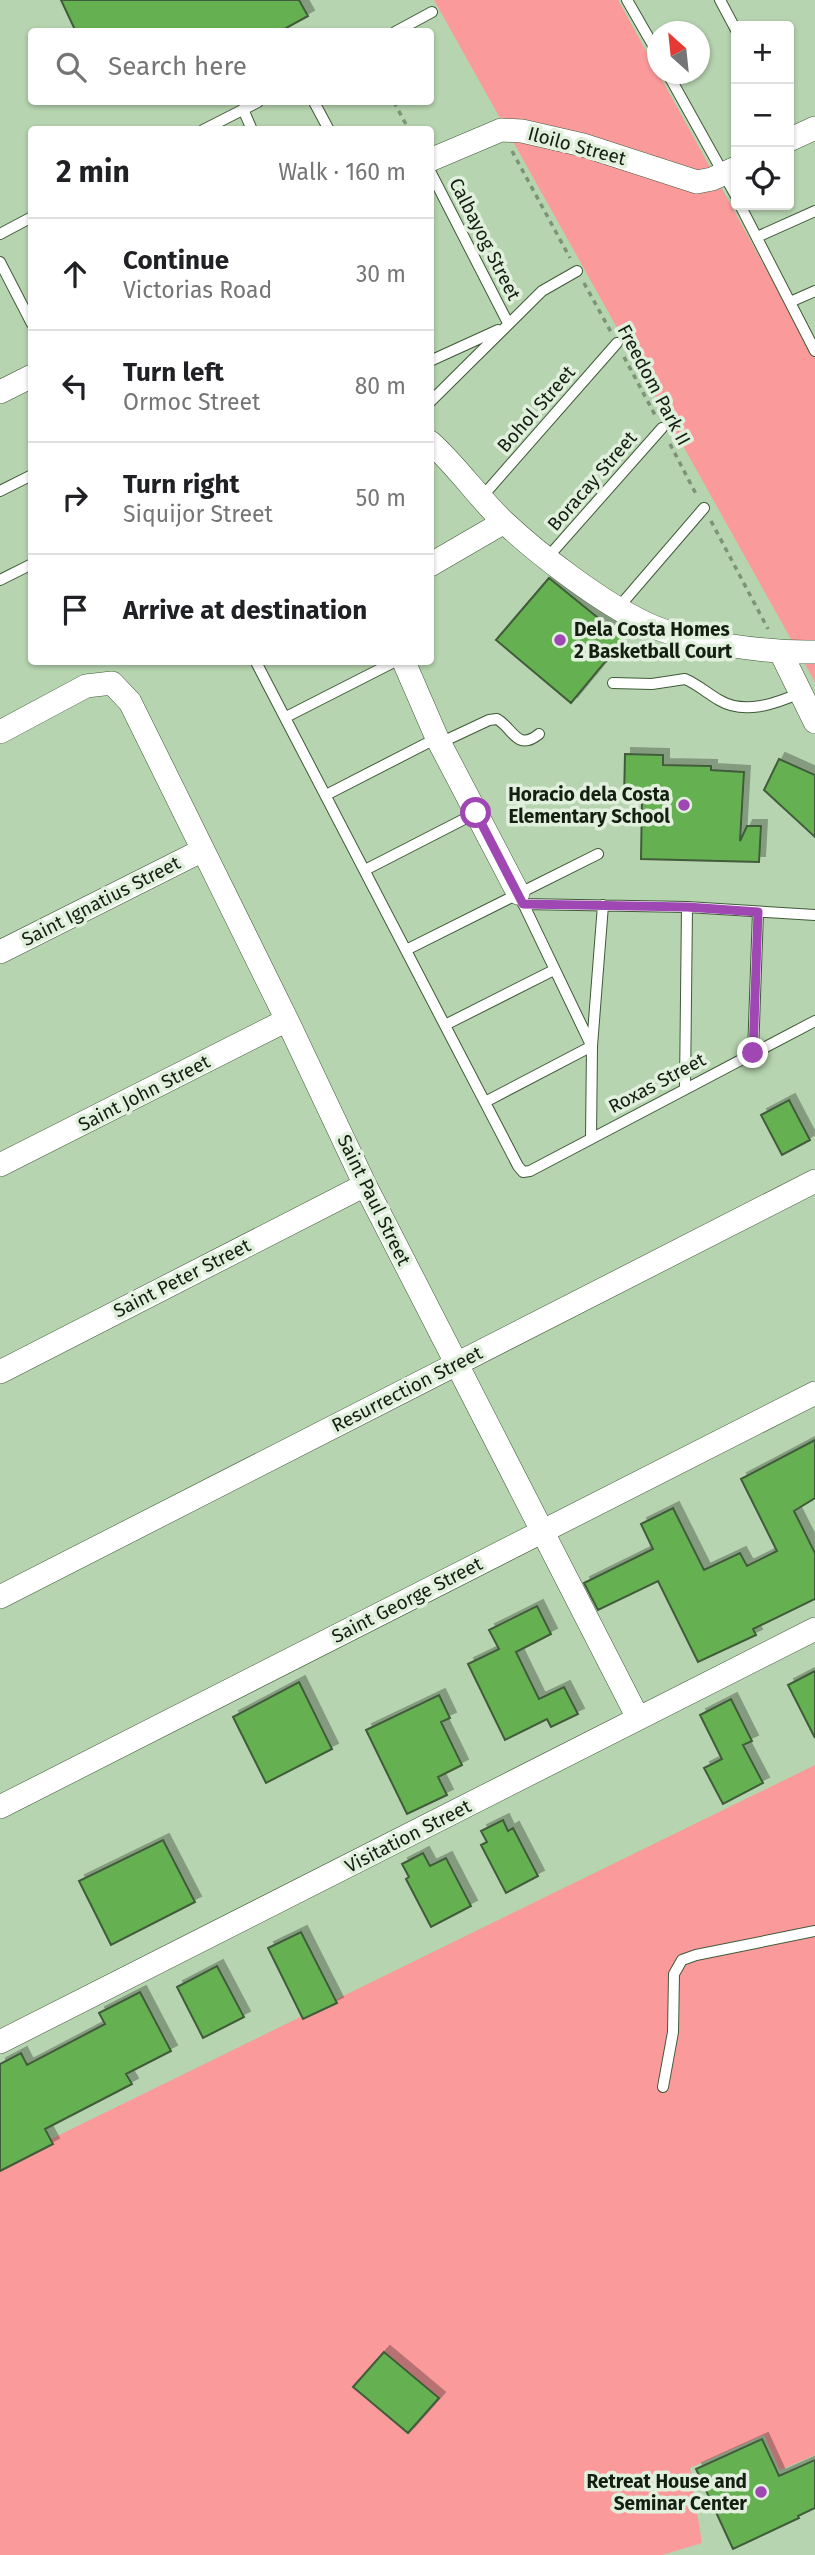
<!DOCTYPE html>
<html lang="en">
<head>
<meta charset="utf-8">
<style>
	:root { --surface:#fff; --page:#f2f2f2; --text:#202124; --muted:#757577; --line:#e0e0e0 }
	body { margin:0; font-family:"Fira Sans",sans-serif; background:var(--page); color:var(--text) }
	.controls { position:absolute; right:21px; top:21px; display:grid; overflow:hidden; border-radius:7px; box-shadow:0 2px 5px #0004 }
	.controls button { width:63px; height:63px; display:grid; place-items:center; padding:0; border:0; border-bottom:2px solid var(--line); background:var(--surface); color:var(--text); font:35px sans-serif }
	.compass { position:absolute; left:647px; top:21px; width:63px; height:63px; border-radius:50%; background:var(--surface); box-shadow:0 2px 5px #0004; rotate:333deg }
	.stop { position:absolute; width:21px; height:21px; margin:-16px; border:5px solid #9f48b4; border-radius:50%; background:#fff }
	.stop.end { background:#9f48b4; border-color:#fff; box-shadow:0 2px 7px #0008 }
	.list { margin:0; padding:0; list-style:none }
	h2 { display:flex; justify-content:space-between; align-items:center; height:91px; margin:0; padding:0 28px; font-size:30px }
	h2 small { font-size:23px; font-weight:400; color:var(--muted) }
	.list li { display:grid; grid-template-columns:46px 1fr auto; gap:21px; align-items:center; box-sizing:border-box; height:112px; padding:0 28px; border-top:2px solid var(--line) }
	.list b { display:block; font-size:26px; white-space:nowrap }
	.list p { margin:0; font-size:23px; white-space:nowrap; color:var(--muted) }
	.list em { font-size:23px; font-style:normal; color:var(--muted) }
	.icon { flex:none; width:38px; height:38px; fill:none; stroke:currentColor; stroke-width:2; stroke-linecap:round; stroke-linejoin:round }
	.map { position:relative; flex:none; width:815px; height:2555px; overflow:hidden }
	.search { position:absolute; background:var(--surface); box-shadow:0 2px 5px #0004; left:28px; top:28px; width:406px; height:77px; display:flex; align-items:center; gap:18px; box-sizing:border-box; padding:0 24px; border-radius:7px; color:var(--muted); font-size:26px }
	.panel { position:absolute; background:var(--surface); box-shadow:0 2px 5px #0004; left:28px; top:126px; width:406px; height:539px; border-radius:7px }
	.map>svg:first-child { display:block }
	.green { fill:#fb9a9b }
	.building { fill:#65b151; stroke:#415b3b; stroke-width:2; filter:url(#shadow) }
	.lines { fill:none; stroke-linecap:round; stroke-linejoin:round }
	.service-casing { stroke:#405a39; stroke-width:12 }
	.minor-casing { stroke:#405a39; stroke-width:24 }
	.path { stroke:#7c9377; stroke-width:3.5; stroke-dasharray:5 5; stroke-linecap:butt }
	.service { stroke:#fff; stroke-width:10 }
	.minor { stroke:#fff; stroke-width:23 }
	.route { stroke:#9f48b4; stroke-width:9 }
	.poi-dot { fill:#9f48b4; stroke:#e1f0dd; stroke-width:2.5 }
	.labels { text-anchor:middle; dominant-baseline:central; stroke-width:7; stroke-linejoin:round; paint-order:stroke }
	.street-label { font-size:19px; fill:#141f12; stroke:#e1f0dd }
	.poi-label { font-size:19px; font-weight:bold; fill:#141f12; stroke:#e1f0dd; text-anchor:end }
</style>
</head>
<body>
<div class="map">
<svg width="815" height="2555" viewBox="0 0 815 2555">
	<defs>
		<filter id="shadow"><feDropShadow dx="6" dy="-6" stdDeviation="0" flood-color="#0004"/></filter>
	</defs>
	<rect width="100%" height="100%" fill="#b6d4af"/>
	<path class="green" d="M 434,0 L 618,0 L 815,358 L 815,682 Z
		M 815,1765 L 815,2455 L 780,2470 L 764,2435 L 690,2468 L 702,2543 L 662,2555 L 0,2555 L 0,2164 Z"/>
	<path class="building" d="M 61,0 L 299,0 L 308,16 L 279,32 L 76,32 Z
		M 549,578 L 624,639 L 571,703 L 496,640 Z
		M 625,754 L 663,755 L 663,765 L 711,766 L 711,770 L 744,772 L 740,841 L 747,826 L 761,826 L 759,862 L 641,859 L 642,799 L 624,799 Z
		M 779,759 L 815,775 L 815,837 L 764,790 Z
		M 789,1100 L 810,1140 L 782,1155 L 761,1115 Z
		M 815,1440 L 815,1498 L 794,1511 L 815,1553 L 815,1599 L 753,1629 L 756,1635 L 698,1662 L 658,1581 L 598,1610 L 584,1583 L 653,1549 L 641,1524 L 673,1508 L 704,1570 L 740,1553 L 747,1566 L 777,1551 L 741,1479 Z
		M 537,1606 L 551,1634 L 516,1652 L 539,1699 L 564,1687 L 578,1714 L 551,1727 L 547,1719 L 505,1740 L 468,1664 L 499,1649 L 489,1630 Z
		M 815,1671 L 815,1738 L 788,1685 Z
		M 299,1682 L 332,1749 L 266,1783 L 233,1717 Z
		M 439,1695 L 450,1718 L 441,1722 L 462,1765 L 438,1777 L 447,1795 L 407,1814 L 366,1730 Z
		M 731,1699 L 752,1741 L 743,1745 L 763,1783 L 723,1804 L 704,1768 L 722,1759 L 700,1715 Z
		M 503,1820 L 508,1831 L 513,1828 L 538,1876 L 506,1893 L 481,1845 L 487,1842 L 481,1831 Z
		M 163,1840 L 195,1902 L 111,1945 L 79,1881 Z
		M 423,1853 L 430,1866 L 446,1858 L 471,1906 L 431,1927 L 406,1879 L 409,1877 L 402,1864 Z
		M 301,1932 L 337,2003 L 303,2019 L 268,1948 Z
		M 217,1966 L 244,2017 L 203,2038 L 177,1987 Z
		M 140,1992 L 171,2051 L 126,2074 L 132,2084 L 45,2129 L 53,2144 L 0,2171 L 0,2064 L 21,2053 L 27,2065 L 105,2024 L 99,2013 Z
		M 384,2352 L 439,2398 L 408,2433 L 353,2387 Z
		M 762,2439 L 779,2476 L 815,2460 L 815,2508 L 798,2516 L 799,2518 L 733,2549 L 696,2469 Z"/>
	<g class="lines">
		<defs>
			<path id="service" d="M 627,0 L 658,54
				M 720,0 L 736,30
				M 395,32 L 432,12
				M 668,74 L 736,196
				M 314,102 L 329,130
				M 243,109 L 252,130
				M 203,130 L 258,102
				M 430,171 L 508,323
				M 740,205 L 815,351
				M 0,234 L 32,217
				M 757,237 L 815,211
				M 0,262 L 32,324
				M 790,302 L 815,291
				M 430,361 L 498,330
				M 430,402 L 542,291 L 577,271
				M 0,491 L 32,475
				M 481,498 L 617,343
				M 548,557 L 662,428
				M 0,580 L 32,564
				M 618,608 L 704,508
				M 256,662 L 518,1166 L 523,1172 L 530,1171 L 815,1021
				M 613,683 L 652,684 L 685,679 C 697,684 707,693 719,700 C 744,715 775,704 800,693
				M 286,717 L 394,662
				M 440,743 L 489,720 L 497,719 C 513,728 517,752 539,734
				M 326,795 L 437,738
				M 365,870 L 476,813
				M 521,899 L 591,1045
				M 523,904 L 687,907 L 815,915
				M 406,950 L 598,854
				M 445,1025 L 554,970
				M 753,1053 L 758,912
				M 685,1088 L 687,907
				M 485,1102 L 592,1046
				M 591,1138 L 592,1046 L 603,905
				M 663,2087 L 673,2032 L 674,1974 L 682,1960 L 696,1955 L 815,1931"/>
			<path id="minor" d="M 789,140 L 815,128
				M 430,160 L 501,130 L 522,131 L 583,145 L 697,182 L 712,179 L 736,168
				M 0,392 L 32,376
				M 430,442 C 457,466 477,496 503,521 C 539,555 602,603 647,624 C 688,643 770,653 815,652
				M 430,565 L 504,522
				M 781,653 L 815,722
				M 404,662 L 437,738 L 518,893
				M 0,732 L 86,686 L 112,683 L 130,702 L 287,1020 L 365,1185 L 638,1718
				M 0,952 L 201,851
				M 0,1165 L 287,1020
				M 0,1372 L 365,1185
				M 0,1597 L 815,1181
				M 0,1807 L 815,1393
				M 0,2042 L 815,1629"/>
		</defs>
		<use href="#service" class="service-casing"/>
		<use href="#minor" class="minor-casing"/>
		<path class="path" d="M 394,102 L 409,130
			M 512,151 L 570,258
			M 584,283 L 611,332
			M 624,357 L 655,415
			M 670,444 L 697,496
			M 711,521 L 768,629"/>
		<use href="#service" class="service"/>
		<use href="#minor" class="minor"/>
	</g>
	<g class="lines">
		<path class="route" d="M 476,813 L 523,904 L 687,907 L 758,912 L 753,1053"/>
	</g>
	<g class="poi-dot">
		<circle cx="560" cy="640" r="7"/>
		<circle cx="684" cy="805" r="7"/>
		<circle cx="761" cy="2492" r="7"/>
	</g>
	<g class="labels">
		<g class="street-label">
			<text transform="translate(577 146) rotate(15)">Iloilo Street</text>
			<text transform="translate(485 239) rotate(63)">Calbayog Street</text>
			<text transform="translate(654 385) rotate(62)">Freedom Park II</text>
			<text transform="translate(536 409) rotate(-49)">Bohol Street</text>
			<text transform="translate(592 481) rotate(-49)">Boracay Street</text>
			<text transform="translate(101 901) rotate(-27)">Saint Ignatius Street</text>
			<text transform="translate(657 1083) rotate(-28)">Roxas Street</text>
			<text transform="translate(144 1093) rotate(-27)">Saint John Street</text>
			<text transform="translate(374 1200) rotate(64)">Saint Paul Street</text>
			<text transform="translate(182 1278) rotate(-27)">Saint Peter Street</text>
			<text transform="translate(407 1389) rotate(-27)">Resurrection Street</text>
			<text transform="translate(407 1600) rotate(-27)">Saint George Street</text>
			<text transform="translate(408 1836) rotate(-27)">Visitation Street</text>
		</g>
		<g class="poi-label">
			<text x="574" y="629" text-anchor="start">Dela Costa Homes<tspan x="574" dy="22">2 Basketball Court</tspan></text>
			<text x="670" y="794">Horacio dela Costa<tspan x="670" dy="22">Elementary School</tspan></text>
			<text x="747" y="2481">Retreat House and<tspan x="747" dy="22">Seminar Center</tspan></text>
		</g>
	</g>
</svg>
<div class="controls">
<button>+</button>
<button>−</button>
<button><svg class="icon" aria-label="locate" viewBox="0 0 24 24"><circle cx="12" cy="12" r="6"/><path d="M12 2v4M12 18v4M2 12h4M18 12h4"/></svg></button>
</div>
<svg class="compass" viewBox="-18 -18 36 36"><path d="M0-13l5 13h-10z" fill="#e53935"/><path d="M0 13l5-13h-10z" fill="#757577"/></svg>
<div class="stop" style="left:476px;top:813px"></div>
<div class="stop end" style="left:753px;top:1053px"></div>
<div class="search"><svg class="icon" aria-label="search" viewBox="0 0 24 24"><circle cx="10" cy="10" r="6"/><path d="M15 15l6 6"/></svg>Search here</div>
<section class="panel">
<h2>2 min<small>Walk · 160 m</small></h2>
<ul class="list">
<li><svg class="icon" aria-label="ahead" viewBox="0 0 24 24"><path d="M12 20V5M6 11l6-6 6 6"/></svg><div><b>Continue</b><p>Victorias Road</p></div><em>30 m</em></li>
<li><svg class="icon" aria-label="left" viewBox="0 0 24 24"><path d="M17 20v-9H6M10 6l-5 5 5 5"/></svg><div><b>Turn left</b><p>Ormoc Street</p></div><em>80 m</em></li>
<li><svg class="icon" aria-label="right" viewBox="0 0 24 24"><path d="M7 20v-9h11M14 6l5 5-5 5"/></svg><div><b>Turn right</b><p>Siquijor Street</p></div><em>50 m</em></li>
<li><svg class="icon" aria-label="arrive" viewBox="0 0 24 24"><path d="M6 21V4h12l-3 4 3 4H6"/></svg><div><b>Arrive at destination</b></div></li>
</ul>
</section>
</div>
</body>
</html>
